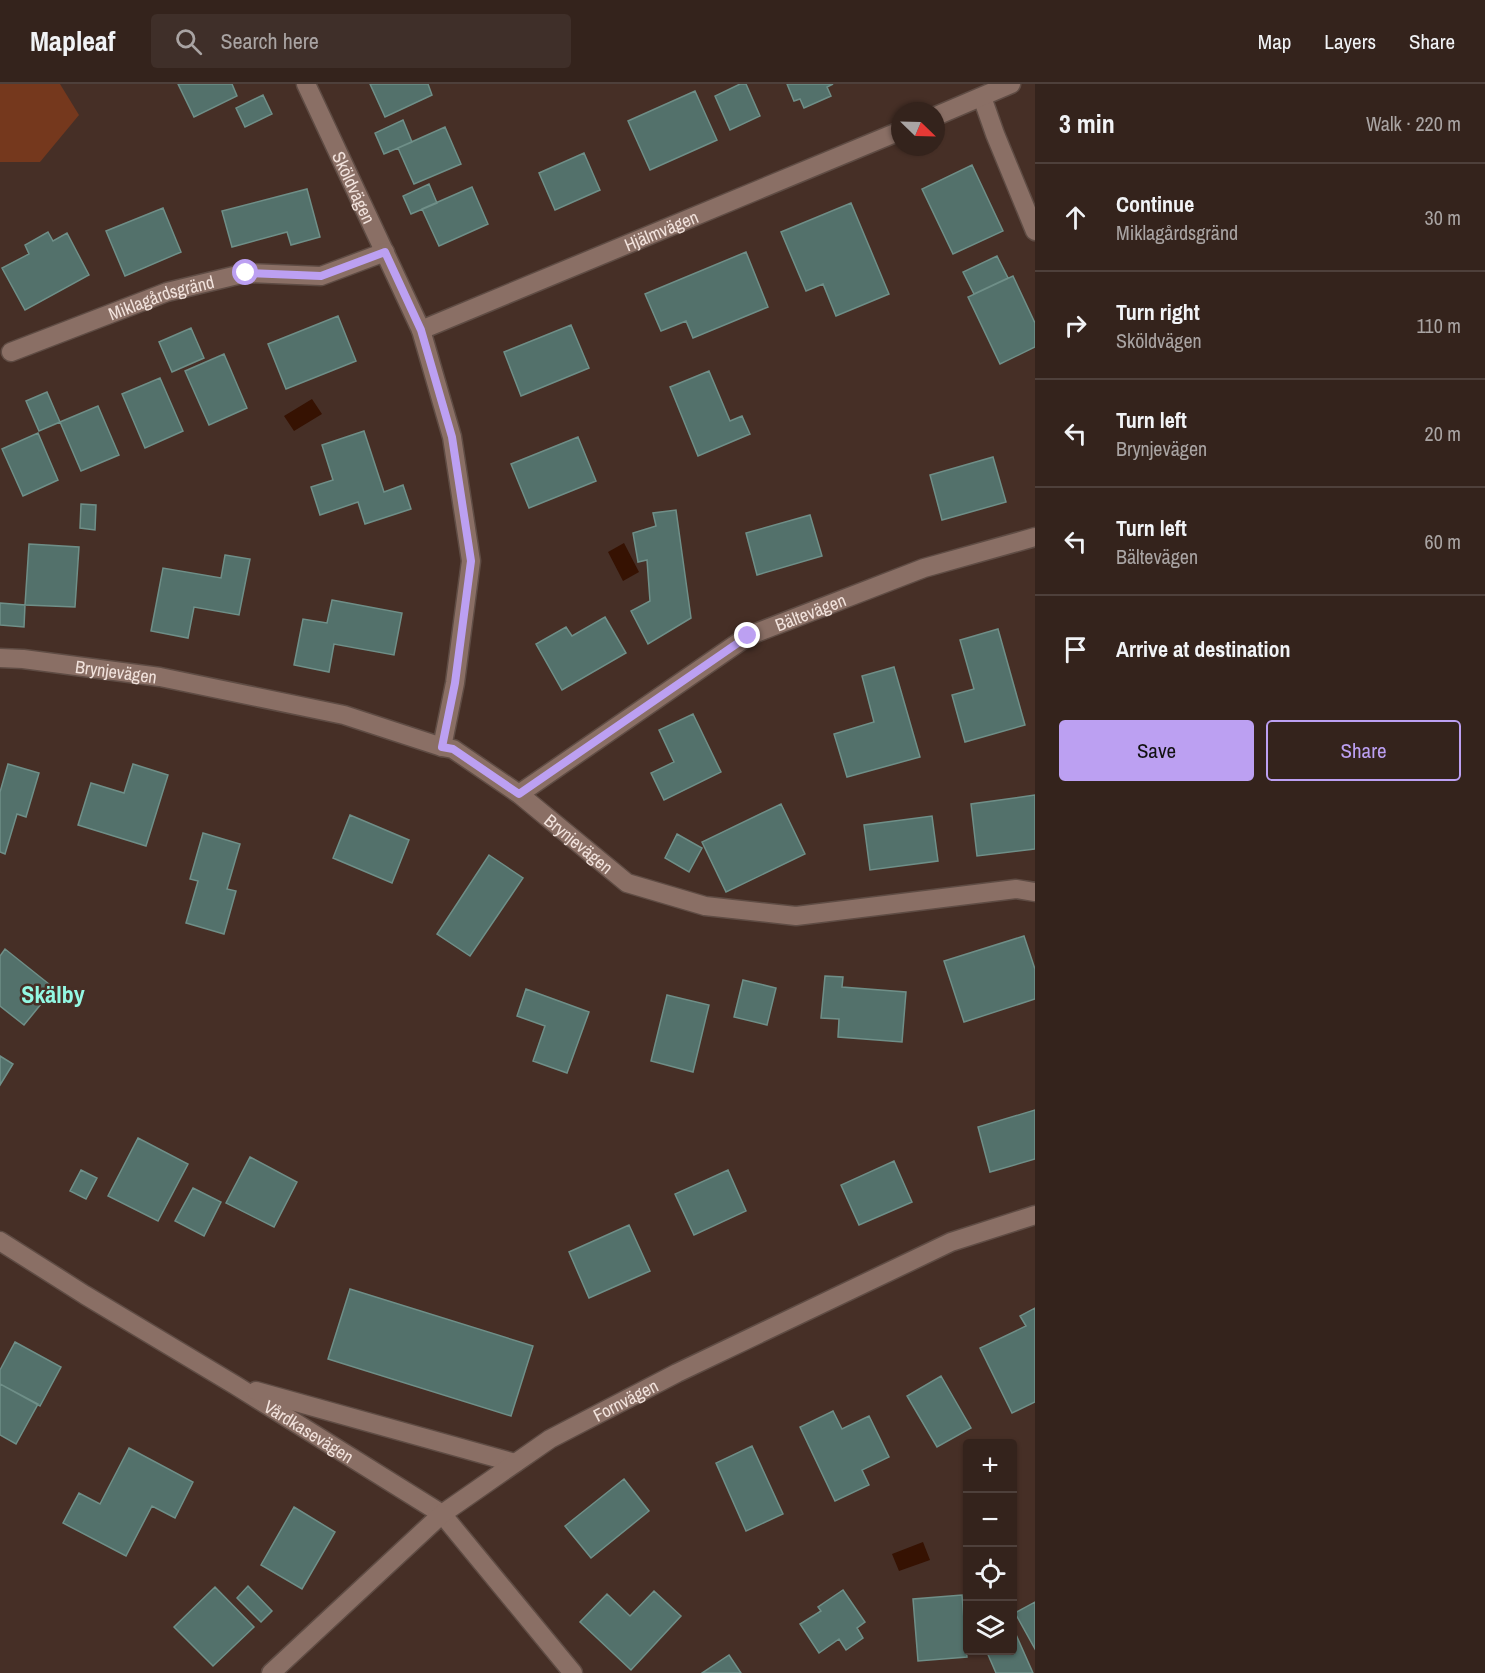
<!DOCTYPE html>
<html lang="en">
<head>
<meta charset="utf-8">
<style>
	:root { --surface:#34231c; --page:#3f2f29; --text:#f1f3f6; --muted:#a9a4a3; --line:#4e403b; --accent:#bca0f2 }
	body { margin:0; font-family:"Archivo Narrow",sans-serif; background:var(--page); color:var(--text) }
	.controls { position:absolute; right:18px; bottom:18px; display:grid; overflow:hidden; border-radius:6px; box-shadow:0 2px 4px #0004 }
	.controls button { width:54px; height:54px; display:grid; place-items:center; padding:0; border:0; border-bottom:2px solid var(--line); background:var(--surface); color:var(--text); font:30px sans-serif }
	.compass { position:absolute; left:891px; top:18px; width:54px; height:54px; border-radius:50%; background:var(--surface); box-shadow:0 2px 4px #0004; rotate:113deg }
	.stop { position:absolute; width:18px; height:18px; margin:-14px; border:4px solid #bca0f2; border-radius:50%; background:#fff }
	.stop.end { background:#bca0f2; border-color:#fff; box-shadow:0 2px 6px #0008 }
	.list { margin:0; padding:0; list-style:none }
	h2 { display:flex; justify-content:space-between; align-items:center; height:78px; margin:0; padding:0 24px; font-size:26px }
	h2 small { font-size:20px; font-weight:400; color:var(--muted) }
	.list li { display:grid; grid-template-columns:39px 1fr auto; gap:18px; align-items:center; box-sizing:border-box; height:108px; padding:0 24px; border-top:2px solid var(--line) }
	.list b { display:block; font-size:22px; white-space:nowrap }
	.list p { margin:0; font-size:20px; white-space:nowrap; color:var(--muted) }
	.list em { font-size:20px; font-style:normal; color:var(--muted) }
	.actions { display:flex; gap:12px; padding:18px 24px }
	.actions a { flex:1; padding:14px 0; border:2px solid var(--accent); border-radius:6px; text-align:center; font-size:21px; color:var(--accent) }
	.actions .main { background:var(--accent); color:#111 }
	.icon { flex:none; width:33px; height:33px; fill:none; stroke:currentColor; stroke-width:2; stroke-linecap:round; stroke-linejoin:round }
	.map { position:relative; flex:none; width:1035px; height:1589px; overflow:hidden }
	header { display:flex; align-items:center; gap:36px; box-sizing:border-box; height:84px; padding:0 30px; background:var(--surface); border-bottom:2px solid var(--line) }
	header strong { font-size:28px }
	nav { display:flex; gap:33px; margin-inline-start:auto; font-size:21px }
	.search { width:420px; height:54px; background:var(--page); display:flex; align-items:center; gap:15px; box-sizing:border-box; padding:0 21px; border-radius:6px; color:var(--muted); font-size:22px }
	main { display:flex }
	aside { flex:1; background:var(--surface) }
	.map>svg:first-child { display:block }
	.green { fill:#75381d }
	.water { fill:#361202 }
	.building { fill:#53716b; stroke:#6f8f88; stroke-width:1.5 }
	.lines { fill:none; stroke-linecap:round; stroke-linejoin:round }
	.minor-casing { stroke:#5f4c44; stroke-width:21 }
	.minor { stroke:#8a6f65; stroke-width:18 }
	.route { stroke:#bca0f2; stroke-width:8 }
	.labels { text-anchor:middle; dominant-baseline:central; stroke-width:5; stroke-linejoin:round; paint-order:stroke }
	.street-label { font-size:18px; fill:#f1e2dc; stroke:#462f26 }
	.district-label { font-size:24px; font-weight:bold; fill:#93f8e3; stroke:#462f26 }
</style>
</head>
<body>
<header>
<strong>Mapleaf</strong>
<div class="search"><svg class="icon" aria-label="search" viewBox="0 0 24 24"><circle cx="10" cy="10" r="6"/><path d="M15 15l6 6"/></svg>Search here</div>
<nav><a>Map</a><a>Layers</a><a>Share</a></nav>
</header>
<main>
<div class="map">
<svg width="1035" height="1589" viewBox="0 0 1035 1589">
	<rect width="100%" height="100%" fill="#462f26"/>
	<path class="green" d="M 0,0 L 60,0 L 79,31 L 40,78 L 0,78 Z"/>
	<path class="water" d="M 312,315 L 322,330 L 294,347 L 284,332 Z
		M 624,459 L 639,488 L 623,497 L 608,468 Z
		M 923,1458 L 930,1476 L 899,1487 L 892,1470 Z"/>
	<path class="building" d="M 178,0 L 232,0 L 237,12 L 194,33 Z
		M 370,0 L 428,0 L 432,11 L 385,33 Z
		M 740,0 L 746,0 L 760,32 L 730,46 L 715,12 Z
		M 787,0 L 833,0 L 827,3 L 831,12 L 804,24 L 800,15 L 794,17 Z
		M 695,7 L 717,56 L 650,86 L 628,37 Z
		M 263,11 L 272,30 L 245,43 L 236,24 Z
		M 403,36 L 412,58 L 384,70 L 375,49 Z
		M 445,43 L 461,80 L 414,100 L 398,64 Z
		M 584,69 L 600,106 L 555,126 L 539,89 Z
		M 972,81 L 1003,147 L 953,170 L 922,105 Z
		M 429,100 L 437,119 L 411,130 L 403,112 Z
		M 472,103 L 488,140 L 439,162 L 422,125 Z
		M 307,105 L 320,153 L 291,161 L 287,148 L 232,163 L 222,127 Z
		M 851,119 L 889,210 L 836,232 L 823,200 L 806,207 L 781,148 Z
		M 163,124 L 181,168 L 125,192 L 106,147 Z
		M 48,148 L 53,157 L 67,149 L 89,191 L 25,226 L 2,184 L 29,170 L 25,161 Z
		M 746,168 L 768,223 L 693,254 L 686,237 L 661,247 L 645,210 Z
		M 997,172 L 1008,194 L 974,210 L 963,188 Z
		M 1013,192 L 1035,239 L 1035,263 L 1000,280 L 968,213 Z
		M 338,232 L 356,277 L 286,305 L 268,260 Z
		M 571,241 L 589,284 L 521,312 L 504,268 Z
		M 191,244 L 204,274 L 172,288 L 159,258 Z
		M 224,270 L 247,324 L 209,341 L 185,287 Z
		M 709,287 L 730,337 L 742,332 L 750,350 L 698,372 L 670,303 Z
		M 160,294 L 183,347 L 145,364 L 122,310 Z
		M 47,308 L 60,338 L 39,347 L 26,317 Z
		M 98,322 L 119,371 L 81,387 L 60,338 Z
		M 364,347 L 384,408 L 403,401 L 411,425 L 365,440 L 358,418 L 320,431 L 311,403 L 333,396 L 322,361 Z
		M 38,349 L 58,396 L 23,412 L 2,365 Z
		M 578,353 L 596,397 L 529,424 L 511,380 Z
		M 993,373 L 1006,418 L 942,436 L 930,391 Z
		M 81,420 L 96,421 L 95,446 L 80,444 Z
		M 676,426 L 691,534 L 648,560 L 631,527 L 650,517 L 647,476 L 638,478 L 633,449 L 656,442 L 653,429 Z
		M 810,431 L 822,472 L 757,491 L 746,449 Z
		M 29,460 L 79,463 L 75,523 L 25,521 Z
		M 225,471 L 250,475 L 239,531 L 194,523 L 188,554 L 151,547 L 163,484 L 221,494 Z
		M 332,516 L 402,529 L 394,571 L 334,560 L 329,588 L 294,581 L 303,535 L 327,539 Z
		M 0,519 L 25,521 L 24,543 L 0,541 Z
		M 605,533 L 626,569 L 562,606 L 536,560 L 566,543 L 572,552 Z
		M 998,545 L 1025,641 L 965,658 L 952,611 L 974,605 L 960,556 Z
		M 894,583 L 920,673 L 847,693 L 834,650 L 874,638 L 862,592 Z
		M 693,630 L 721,688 L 664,716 L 651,689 L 674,678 L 659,646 Z
		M 8,680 L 39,689 L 26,733 L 17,730 L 5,770 L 0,768 L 0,708 Z
		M 133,680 L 168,691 L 146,762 L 78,741 L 91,699 L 124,709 Z
		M 1035,711 L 1035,765 L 977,772 L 971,720 Z
		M 781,720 L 805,770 L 726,808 L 702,758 Z
		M 350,731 L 409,756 L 392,799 L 333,774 Z
		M 932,732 L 938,777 L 870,786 L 864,741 Z
		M 203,749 L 240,760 L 227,805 L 236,807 L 224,850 L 186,839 L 198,797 L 190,795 Z
		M 677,750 L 702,764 L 689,788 L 665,774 Z
		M 489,771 L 523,794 L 470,872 L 437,850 Z
		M 1024,852 L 1035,885 L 1035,915 L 964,938 L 944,877 Z
		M 5,865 L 54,904 L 24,941 L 0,922 L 0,872 Z
		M 825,892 L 843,893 L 842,903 L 906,908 L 902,958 L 838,953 L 839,935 L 821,934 Z
		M 743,896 L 776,904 L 767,941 L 734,933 Z
		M 526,905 L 589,928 L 567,989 L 533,977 L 545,942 L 517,932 Z
		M 667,911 L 709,921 L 693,988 L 651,977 Z
		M 0,972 L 13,980 L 0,1001 Z
		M 1035,1026 L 1035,1075 L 990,1088 L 978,1043 Z
		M 138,1054 L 188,1080 L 158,1137 L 108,1112 Z
		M 250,1073 L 297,1098 L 274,1143 L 226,1119 Z
		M 894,1077 L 912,1118 L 859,1141 L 841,1101 Z
		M 81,1086 L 97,1094 L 86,1115 L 70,1107 Z
		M 728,1086 L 746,1127 L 694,1151 L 675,1110 Z
		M 193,1104 L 221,1118 L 204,1152 L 175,1137 Z
		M 629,1141 L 650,1187 L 589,1214 L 569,1168 Z
		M 350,1205 L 533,1262 L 511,1332 L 328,1275 Z
		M 1035,1224 L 1035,1318 L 1012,1329 L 980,1264 L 1026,1242 L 1020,1232 Z
		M 15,1258 L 61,1283 L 40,1322 L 0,1300 L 0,1286 Z
		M 941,1292 L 971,1344 L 937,1363 L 907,1312 Z
		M 0,1300 L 38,1320 L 16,1360 L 0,1351 Z
		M 833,1327 L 842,1345 L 869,1332 L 889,1373 L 862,1386 L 869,1401 L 835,1417 L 800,1343 Z
		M 752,1362 L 783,1430 L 746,1447 L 716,1379 Z
		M 129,1364 L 193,1398 L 175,1434 L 152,1422 L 126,1472 L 63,1439 L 79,1409 L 100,1420 Z
		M 624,1395 L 649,1427 L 591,1474 L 565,1442 Z
		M 294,1423 L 335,1448 L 302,1505 L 261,1481 Z
		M 248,1502 L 272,1527 L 261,1538 L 237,1514 Z
		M 215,1503 L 254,1543 L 213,1582 L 174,1543 Z
		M 843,1506 L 865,1538 L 857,1544 L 863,1554 L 846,1566 L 839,1555 L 819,1569 L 800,1540 L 821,1527 L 818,1523 Z
		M 654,1507 L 681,1532 L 631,1586 L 580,1538 L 607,1510 L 630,1532 Z
		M 962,1511 L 967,1573 L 918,1577 L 913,1515 Z
		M 1035,1518 L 1035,1565 L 1015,1529 Z
		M 1014,1546 L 1033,1589 L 996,1589 L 986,1566 L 1012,1566 L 1012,1547 Z
		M 729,1571 L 741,1589 L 702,1589 Z"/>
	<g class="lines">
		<defs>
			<g id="minor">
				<path id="s1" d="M 306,0 L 421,246 L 452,353 L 471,477 L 455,599 L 442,663"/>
				<path d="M 982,13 L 995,50 L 1035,147"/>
				<path d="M 936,32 L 1011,0"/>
				<path id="s2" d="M 421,246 L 900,47"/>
				<path id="s3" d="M 11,268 L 167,208 L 246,189 L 321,192 L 385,168"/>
				<path id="s4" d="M 0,574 L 23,575 L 160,593 L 344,631 L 442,663 L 453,665 L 519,710 L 627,799 L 705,822 L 796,832 L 1016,805 L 1035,808"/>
				<path id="s5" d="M 519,710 L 748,552 L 924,484 L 1035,453"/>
				<path id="s6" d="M 0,1157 L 85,1211 L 235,1301 L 442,1430 L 573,1589"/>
				<path d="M 256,1307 L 515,1379"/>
				<path id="s7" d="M 271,1589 L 442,1430 L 550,1355 L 677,1289 L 951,1158 L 1035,1131"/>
			</g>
		</defs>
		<use href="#minor" class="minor-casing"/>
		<use href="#minor" class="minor"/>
	</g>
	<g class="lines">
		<path class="route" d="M 246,189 L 321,192 L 385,168 L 421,246 L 452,353 L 471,477 L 455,599 L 442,663 L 453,665 L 519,710 L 748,552"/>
	</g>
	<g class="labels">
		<g class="street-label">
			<text stroke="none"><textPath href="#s1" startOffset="114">Sköldvägen</textPath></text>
			<text stroke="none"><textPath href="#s2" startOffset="260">Hjälmvägen</textPath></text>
			<text stroke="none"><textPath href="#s3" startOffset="160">Miklagårdsgränd</textPath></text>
			<text stroke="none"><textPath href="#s5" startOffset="345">Bältevägen</textPath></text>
			<text stroke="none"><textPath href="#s4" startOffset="117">Brynjevägen</textPath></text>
			<text stroke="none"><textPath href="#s4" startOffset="621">Brynjevägen</textPath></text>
			<text stroke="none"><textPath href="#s7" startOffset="450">Fornvägen</textPath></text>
			<text stroke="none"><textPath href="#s6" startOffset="363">Vårdkasevägen</textPath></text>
		</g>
		<g class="district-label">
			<text x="53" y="910">Skälby</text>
		</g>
	</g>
</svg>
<div class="controls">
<button>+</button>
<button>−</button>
<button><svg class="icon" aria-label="locate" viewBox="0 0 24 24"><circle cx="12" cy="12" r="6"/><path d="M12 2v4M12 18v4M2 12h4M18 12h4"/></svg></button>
<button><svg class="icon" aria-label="layers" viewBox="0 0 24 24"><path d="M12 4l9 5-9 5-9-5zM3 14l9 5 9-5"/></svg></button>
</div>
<svg class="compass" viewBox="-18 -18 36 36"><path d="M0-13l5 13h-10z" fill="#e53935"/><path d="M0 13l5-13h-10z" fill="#a9a4a3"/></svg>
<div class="stop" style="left:246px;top:189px"></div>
<div class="stop end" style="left:748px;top:552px"></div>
</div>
<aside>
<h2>3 min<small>Walk · 220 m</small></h2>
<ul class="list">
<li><svg class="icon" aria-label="ahead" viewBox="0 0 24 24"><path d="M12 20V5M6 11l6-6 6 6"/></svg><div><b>Continue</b><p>Miklagårdsgränd</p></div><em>30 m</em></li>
<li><svg class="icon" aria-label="right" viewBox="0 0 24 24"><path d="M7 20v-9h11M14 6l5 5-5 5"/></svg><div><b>Turn right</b><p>Sköldvägen</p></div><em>110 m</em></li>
<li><svg class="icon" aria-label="left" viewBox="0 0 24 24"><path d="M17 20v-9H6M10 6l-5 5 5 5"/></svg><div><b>Turn left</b><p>Brynjevägen</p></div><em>20 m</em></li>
<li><svg class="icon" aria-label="left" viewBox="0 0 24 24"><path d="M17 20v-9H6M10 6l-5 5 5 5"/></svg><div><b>Turn left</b><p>Bältevägen</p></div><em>60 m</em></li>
<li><svg class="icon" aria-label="arrive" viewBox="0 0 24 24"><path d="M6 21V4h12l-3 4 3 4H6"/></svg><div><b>Arrive at destination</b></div></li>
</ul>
<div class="actions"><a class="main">Save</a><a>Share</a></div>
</aside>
</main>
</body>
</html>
